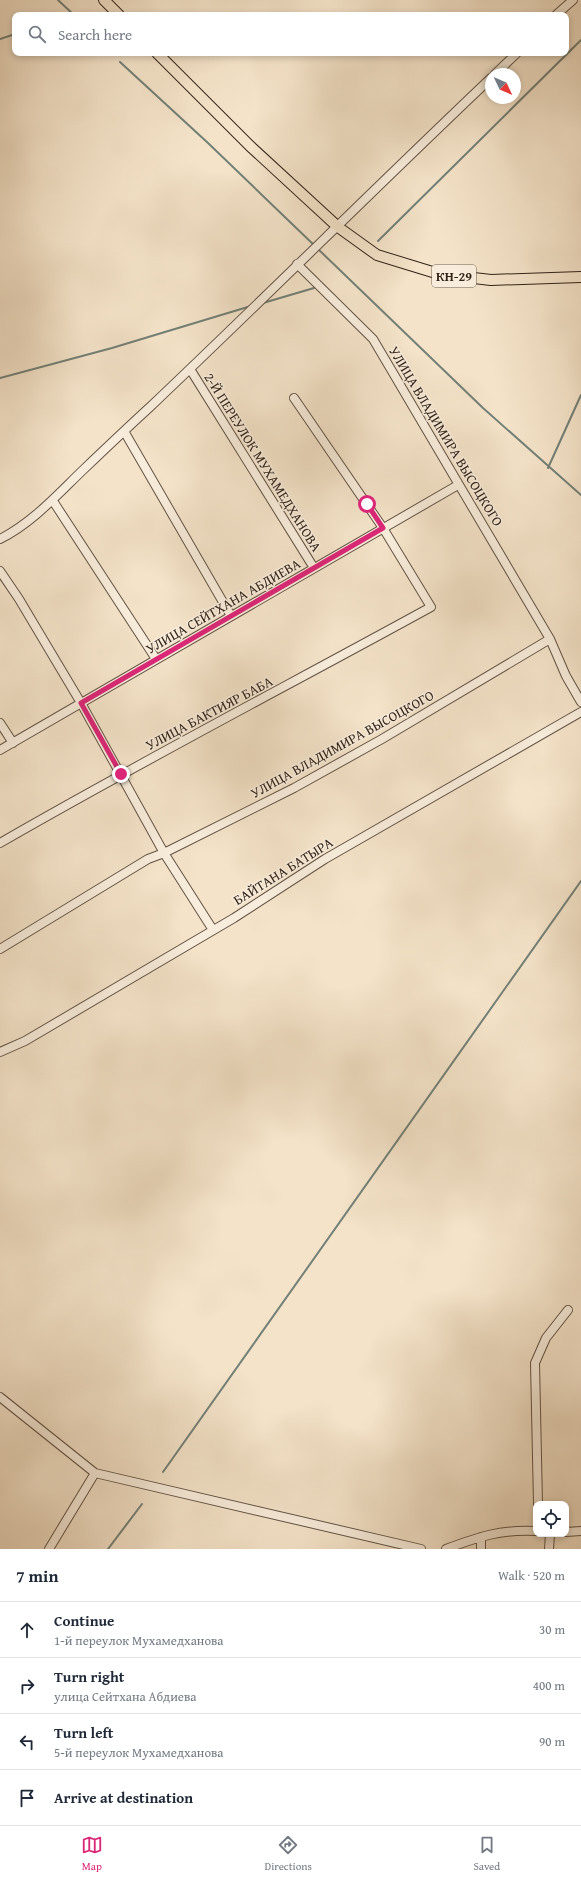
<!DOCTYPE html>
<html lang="en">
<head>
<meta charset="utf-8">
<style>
	:root { --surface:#fff; --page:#f2f2f3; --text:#1f2937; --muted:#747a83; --line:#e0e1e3; --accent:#db2777 }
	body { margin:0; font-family:"Gentium Book Plus",serif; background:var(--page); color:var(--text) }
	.controls { position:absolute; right:12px; bottom:12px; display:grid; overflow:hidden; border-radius:8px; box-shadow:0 2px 6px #0003 }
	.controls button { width:36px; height:36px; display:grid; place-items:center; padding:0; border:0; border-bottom:1px solid var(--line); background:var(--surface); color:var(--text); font:20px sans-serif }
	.compass { position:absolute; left:485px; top:68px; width:36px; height:36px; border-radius:50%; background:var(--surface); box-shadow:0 2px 6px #0003; rotate:134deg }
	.stop { position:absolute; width:12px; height:12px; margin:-9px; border:3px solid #db2777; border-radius:50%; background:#fff }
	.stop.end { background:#db2777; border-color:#fff; box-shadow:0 1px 4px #0008 }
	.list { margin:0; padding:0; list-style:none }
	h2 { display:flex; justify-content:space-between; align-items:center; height:52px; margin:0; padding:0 16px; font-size:17px }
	h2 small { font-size:13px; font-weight:400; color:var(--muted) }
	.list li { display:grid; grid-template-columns:26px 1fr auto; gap:12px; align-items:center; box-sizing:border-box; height:56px; padding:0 16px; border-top:1px solid var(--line) }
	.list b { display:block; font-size:15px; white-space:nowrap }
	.list p { margin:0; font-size:13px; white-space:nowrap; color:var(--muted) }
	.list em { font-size:13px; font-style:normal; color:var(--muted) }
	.icon { flex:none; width:22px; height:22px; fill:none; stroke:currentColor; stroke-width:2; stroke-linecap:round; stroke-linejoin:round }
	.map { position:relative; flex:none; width:581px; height:1549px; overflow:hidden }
	.search { position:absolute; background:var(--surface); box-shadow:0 2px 6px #0003; left:12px; right:12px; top:12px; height:44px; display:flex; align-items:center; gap:10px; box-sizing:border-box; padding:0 14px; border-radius:8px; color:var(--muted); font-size:15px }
	.sheet { height:276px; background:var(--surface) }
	nav { display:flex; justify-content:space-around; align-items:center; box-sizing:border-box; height:56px; border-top:1px solid var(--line); background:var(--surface); font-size:11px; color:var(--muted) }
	nav a { display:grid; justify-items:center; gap:2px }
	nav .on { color:var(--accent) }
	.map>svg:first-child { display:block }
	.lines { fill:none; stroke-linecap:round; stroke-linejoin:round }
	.stream { stroke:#728077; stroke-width:2 }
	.minor-casing { stroke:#625345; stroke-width:10 }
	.major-casing { stroke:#322319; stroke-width:12 }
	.minor { stroke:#f8eddc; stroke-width:8 }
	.major { stroke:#f4e3c9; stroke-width:10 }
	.route { stroke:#db2777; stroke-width:5 }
	.labels { text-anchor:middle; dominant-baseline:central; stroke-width:3; stroke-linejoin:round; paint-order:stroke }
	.shield { fill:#f8eddc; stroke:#6d6054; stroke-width:1 }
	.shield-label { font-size:13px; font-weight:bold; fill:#322319 }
	.street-label { font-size:14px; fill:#322319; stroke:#f8eddc }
</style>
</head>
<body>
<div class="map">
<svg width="581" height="1549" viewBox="0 0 581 1549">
	<rect width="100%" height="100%" fill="#f4e3c9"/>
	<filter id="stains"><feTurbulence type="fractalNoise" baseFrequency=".005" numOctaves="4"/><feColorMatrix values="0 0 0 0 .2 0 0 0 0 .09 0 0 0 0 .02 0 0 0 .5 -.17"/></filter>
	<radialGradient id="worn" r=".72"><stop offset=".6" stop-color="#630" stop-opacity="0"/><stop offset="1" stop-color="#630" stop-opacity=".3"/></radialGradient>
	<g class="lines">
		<path class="stream" d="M 58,0 L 74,15
			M 0,39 L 15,34
			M 120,62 L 208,143 L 315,246
			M 378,241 L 581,40
			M 318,249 L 483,408 L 581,495
			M 263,303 L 314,288
			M 0,378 L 112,348 L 251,306
			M 548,468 L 581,395
			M 163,1472 L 581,881
			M 108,1549 L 142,1504"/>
		<defs>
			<path id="minor" d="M 556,15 L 573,0
				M 495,74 L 517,53
				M 297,264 L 373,339 L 550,639 L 566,676 L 581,702
				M 190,369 L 314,568
				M 124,431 L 231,616
				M 53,501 L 156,659
				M 0,539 C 32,523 57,495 83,470 C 105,449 127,428 150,407 C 265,298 376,187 491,78
				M 0,571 L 19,599 L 81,703 L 164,853 L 213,930
				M 0,723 L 13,743
				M 0,750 L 458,485
				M 0,843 C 142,761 287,686 431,607 L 383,528 L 294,398
				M 0,949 L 148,859 L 164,853 L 294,788 L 382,739 L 550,639
				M 0,1052 L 25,1041 L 234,918 L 325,859 L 581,712
				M 0,1397 L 95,1473 L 421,1549
				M 538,1504 L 535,1363 L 546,1338 L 568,1310
				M 566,1532 L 581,1531
				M 49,1549 L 95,1473
				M 446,1549 C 478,1537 501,1529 536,1531
				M 481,1549 L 481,1537
				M 549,1549 L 550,1534"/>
			<path id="major" d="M 104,0 L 119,15
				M 157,53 L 250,146 L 338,227 L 377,255 L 439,274 L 491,280 L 581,277"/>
		</defs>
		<use href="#minor" class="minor-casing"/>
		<use href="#major" class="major-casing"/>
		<use href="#minor" class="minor"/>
		<use href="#major" class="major"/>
	</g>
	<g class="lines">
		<path class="route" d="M 121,774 L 81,703 L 383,528 L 367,504"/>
	</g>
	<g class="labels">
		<rect class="shield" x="432" y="265" width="44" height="22" rx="3"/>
		<g class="shield-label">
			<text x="454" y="276">КН-29</text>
		</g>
		<g class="street-label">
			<text transform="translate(446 436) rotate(59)">УЛИЦА ВЛАДИМИРА ВЫСОЦКОГО</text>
			<text transform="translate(263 462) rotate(58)">2-Й ПЕРЕУЛОК МУХАМЕДХАНОВА</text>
			<text transform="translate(223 606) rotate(-30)">УЛИЦА СЕЙТХАНА АБДИЕВА</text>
			<text transform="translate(209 713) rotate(-28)">УЛИЦА БАКТИЯР БАБА</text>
			<text transform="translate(342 744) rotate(-29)">УЛИЦА ВЛАДИМИРА ВЫСОЦКОГО</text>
			<text transform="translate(283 871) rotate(-32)">БАЙТАНА БАТЫРА</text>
		</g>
	</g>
	<rect width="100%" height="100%" filter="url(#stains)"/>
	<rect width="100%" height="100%" fill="url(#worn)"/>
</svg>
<div class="controls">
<button><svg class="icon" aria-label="locate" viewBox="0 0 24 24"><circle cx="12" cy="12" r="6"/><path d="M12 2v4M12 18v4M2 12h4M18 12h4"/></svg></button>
</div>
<svg class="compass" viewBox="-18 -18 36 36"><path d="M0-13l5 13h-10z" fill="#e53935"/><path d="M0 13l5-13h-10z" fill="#747a83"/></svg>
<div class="stop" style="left:367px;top:504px"></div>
<div class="stop end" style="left:121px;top:774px"></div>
<div class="search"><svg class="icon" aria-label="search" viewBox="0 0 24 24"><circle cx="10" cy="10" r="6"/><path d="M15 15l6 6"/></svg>Search here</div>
</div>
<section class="sheet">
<h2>7 min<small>Walk · 520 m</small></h2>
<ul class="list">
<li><svg class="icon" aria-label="ahead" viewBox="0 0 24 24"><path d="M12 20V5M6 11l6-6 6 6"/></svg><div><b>Continue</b><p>1-й переулок Мухамедханова</p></div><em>30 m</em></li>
<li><svg class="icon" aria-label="right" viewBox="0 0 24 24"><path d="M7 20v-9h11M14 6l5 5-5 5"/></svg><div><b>Turn right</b><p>улица Сейтхана Абдиева</p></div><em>400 m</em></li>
<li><svg class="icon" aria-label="left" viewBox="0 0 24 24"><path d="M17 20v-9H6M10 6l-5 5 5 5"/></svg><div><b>Turn left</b><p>5-й переулок Мухамедханова</p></div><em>90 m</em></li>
<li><svg class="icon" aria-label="arrive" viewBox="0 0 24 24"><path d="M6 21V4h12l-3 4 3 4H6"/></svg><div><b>Arrive at destination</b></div></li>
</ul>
</section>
<nav>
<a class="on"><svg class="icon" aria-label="map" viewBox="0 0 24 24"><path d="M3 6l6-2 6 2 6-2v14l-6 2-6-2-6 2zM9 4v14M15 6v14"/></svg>Map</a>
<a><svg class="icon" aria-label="directions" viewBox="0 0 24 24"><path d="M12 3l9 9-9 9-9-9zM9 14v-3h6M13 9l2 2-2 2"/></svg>Directions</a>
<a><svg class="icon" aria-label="saved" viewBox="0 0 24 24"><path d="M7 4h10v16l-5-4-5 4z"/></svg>Saved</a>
</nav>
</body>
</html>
